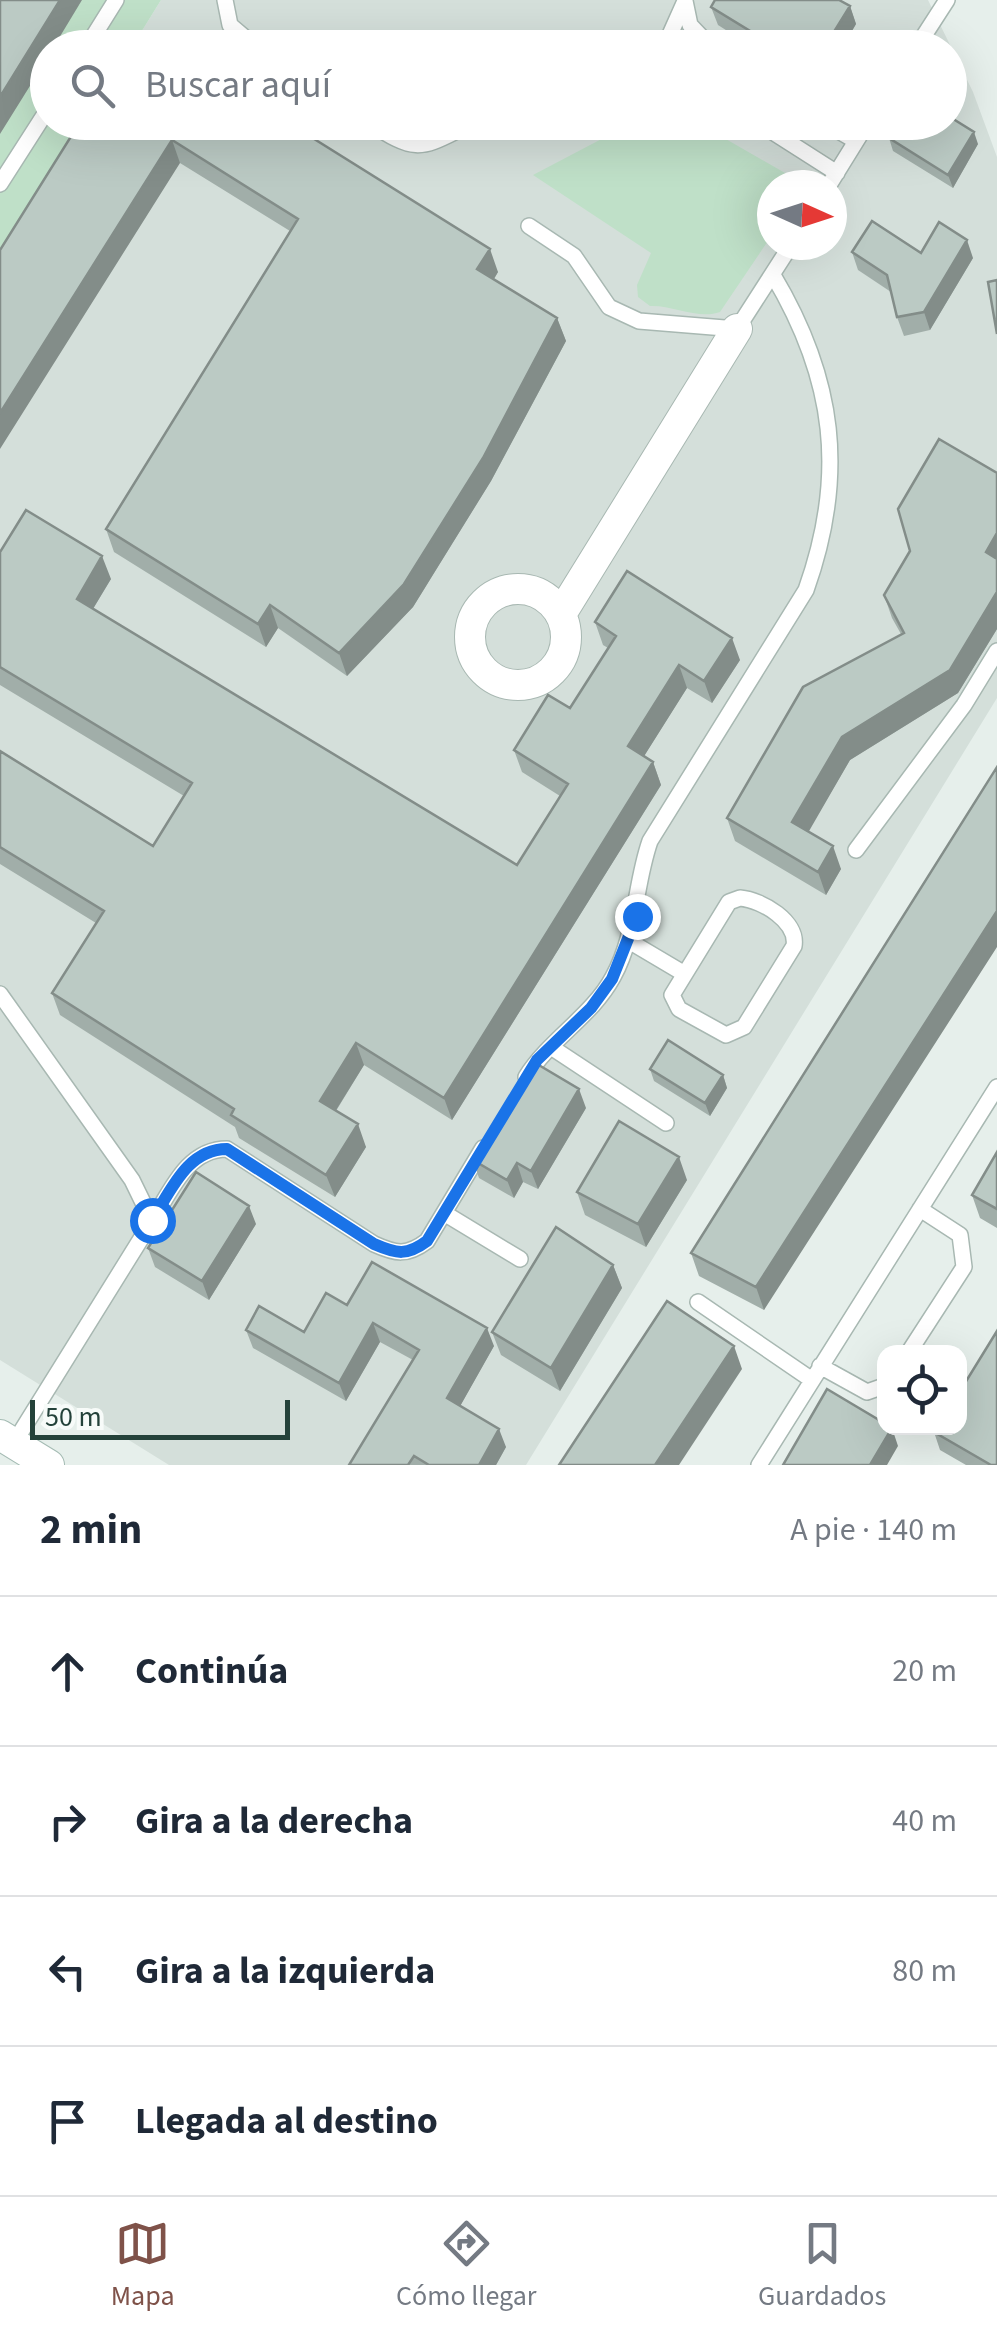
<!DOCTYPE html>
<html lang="es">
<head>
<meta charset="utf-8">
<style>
	:root { --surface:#fff; --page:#f2f2f3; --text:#1f2937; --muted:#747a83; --line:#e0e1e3; --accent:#7f5249 }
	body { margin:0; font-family:"Source Sans 3",sans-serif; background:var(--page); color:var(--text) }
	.controls { position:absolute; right:30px; bottom:30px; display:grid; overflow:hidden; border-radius:20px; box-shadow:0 10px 40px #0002 }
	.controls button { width:90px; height:90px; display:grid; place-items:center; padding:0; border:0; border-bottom:2px solid var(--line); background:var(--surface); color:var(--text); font:50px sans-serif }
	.compass { position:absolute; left:757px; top:170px; width:90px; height:90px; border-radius:50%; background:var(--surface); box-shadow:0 10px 40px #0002; rotate:93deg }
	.scale { position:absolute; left:30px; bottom:25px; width:260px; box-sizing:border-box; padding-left:10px; border:5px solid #24423a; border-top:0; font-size:28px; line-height:35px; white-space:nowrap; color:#24423a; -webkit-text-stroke:8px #f7fbf9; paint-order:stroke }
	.stop { position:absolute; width:30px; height:30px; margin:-22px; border:8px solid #1a73e8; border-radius:50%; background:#fff }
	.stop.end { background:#1a73e8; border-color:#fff; box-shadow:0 2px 10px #0008 }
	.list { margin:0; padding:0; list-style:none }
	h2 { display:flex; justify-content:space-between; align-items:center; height:130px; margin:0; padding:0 40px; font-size:42px }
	h2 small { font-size:32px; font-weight:400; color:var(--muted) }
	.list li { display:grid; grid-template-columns:65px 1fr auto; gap:30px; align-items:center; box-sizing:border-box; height:150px; padding:0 40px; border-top:2px solid var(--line) }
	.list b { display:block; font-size:38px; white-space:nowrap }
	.list em { font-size:32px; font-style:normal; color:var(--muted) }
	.icon { flex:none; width:55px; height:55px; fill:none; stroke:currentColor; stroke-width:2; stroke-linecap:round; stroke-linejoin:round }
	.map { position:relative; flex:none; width:997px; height:1465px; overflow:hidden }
	.search { position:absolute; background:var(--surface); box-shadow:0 10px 40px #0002; left:30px; right:30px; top:30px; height:110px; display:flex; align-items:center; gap:25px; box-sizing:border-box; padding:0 35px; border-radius:55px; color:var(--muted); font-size:38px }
	.sheet { height:730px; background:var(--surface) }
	nav { display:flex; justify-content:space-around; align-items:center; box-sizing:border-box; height:140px; border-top:2px solid var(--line); background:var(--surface); font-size:28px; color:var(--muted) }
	nav a { display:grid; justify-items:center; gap:5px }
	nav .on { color:var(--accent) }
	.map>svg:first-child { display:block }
	.built { fill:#d4dfda; fill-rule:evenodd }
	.green { fill:#bfe0c8 }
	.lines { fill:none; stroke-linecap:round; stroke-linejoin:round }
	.lane-casing { stroke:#a8b8b2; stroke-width:18 }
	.street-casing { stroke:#a8b8b2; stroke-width:32 }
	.secondary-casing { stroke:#a4bbb3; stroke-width:32 }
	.lane { stroke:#fff; stroke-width:15 }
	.street { stroke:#fff; stroke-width:30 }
	.secondary { stroke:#fff; stroke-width:30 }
	.wall { fill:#a1aea9 }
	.shaded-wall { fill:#838d89 }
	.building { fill:#bbcac4; stroke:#838d89; stroke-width:2.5 }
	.route { stroke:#1a73e8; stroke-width:12 }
</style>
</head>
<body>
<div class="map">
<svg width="997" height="1465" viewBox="0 0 997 1465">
	<rect width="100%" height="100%" fill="#e6efeb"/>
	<path class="built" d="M 161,0 L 928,0 L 973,92 L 997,157 L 997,698 L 526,1465 L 169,1465 L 0,1360 L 0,259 L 86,123 L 950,122 L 950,48 L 132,47 ZM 772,185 L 832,185 L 832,245 L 772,245 Z"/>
	<path class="green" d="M 0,0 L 161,0 L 132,47 L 48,48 L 48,122 L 86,123 L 0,259 Z
		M 698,123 L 792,177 L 796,185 L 772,185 L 772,235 L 720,312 C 699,320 673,305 650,306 L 638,297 L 637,285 L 651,253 L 533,175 L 632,123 Z"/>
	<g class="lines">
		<defs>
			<path id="lane" d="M 225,0 L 230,25 L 257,48
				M 685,1 L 690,25 L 712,48
				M 86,48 L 116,0
				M 664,48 L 685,1
				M 916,48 L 947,0
				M 369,122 C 420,157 422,147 475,122
				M 757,122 L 837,173
				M 823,122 L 856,141
				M 0,184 L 48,109
				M 829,185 L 868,122
				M 529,226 L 574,256 L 609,307 L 639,321 L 737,329 L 791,245
				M 856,850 L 964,705 L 997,651
				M 740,898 C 763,900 798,922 794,946 L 744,1027 L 726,1035 L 679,1009 L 672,995 L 729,902 Z
				M 629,941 L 683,973
				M 0,994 L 132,1180 L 152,1221 L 14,1443
				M 551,1047 L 666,1123
				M 526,1077 C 550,1039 592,1016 613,977 C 637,933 634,887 650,841 L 806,590 C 847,475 835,379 773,275
				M 444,1213 L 520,1259
				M 152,1221 C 171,1191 187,1149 227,1149 L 374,1244 C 396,1254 407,1256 427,1241 L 483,1148
				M 698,1302 L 812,1380
				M 909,1352 L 964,1267 L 960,1235 L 920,1209
				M 820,1366 L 867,1392 L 884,1386
				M 759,1465 L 997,1087"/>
			<path id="street" d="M470 637a48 48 0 1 1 96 0a48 48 0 1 1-96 0Z
				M 561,614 L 737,329"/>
			<path id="secondary" d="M 0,1435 L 49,1465"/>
		</defs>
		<use href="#lane" class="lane-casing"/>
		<use href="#street" class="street-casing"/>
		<use href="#secondary" class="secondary-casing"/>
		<use href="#lane" class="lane"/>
		<use href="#street" class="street"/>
		<use href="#secondary" class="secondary"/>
	</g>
	<path class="wall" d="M 850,6 L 856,24 L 842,48 L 754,48 L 718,25 L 711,7 Z
		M 80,122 L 287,122 L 498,272 L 494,279 L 557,318 L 566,341 L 491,481 L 413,607 L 347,676 L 278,628 L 266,647 L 114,552 L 106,529 L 290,231 L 180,163 Z
		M 889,138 L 978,144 L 953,188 L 893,151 Z
		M 852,252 L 921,253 L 973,258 L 930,330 L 904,336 L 897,317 L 891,292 L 858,270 Z
		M 997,473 L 997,629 L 958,693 L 850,760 L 808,831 L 841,869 L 826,895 L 735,841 L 727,818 L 901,634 L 892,618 L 884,595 Z
		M 0,552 L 111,579 L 93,609 L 517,865 L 560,796 L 522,772 L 514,750 L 570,708 L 608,648 L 603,645 L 595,622 L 740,660 L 712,703 L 687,688 L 644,756 L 653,762 L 661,785 L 452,1120 L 364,1065 L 336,1111 L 366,1147 L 335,1197 L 239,1138 L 235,1127 L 60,1015 L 52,993 L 96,923 L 0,864 L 0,751 L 153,846 L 184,796 L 0,685 Z
		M 997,767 L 764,1310 L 699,1276 L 691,1253 Z
		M 650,1069 L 723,1075 L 727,1088 L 710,1116 L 654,1081 Z
		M 586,1108 L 538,1189 L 523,1182 L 514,1198 L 479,1178 L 473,1160 Z
		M 997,1152 L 997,1228 L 980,1218 L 972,1195 Z
		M 687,1180 L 646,1247 L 585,1215 L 577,1192 Z
		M 256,1224 L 209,1300 L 155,1267 L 148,1248 Z
		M 613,1265 L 622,1288 L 560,1391 L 501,1355 L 492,1332 Z
		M 347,1305 L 494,1346 L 460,1406 L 506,1447 L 496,1465 L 349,1465 L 413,1360 L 380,1342 L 346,1401 L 253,1348 L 246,1330 L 304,1332 Z
		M 934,1432 L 997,1465 L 966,1465 L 940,1450 Z"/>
	<path class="shaded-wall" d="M 60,0 L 82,0 L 53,48 L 48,48 L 48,57 L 0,134 L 0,97 Z
		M 850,6 L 856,24 L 842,48 L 824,48 Z
		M 974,132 L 978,144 L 953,188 L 948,175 Z
		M 172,140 L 180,163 L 0,449 L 0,413 Z
		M 967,240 L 973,258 L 930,330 L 924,312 Z
		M 490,249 L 498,272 L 486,292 L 477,269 Z
		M 557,318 L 566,341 L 491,481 L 413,607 L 347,676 L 339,653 Z
		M 997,533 L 997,570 L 986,552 Z
		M 102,556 L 111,579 L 85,622 L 77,599 Z
		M 997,592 L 997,629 L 958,693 L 850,760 L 801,845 L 792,822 L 842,737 Z
		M 270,605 L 278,628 L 266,647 L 258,624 Z
		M 732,638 L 740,660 L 712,703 L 704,681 Z
		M 679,665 L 687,688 L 636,769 L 628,746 Z
		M 653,762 L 661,785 L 452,1120 L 444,1098 Z
		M 833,846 L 841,869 L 826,895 L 818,872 Z
		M 997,911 L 997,947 L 764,1310 L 756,1287 Z
		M 356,1043 L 364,1065 L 328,1123 L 320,1101 Z
		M 723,1075 L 727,1088 L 710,1116 L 705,1103 Z
		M 579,1089 L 586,1108 L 538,1189 L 531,1171 Z
		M 358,1124 L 366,1147 L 335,1197 L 326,1175 Z
		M 679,1157 L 687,1180 L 646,1247 L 638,1224 Z
		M 517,1163 L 523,1182 L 514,1198 L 507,1180 Z
		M 249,1206 L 256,1224 L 209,1300 L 202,1281 Z
		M 613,1265 L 622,1288 L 560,1391 L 551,1368 Z
		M 373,1323 L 380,1342 L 346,1401 L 339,1383 Z
		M 487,1328 L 494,1346 L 454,1417 L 447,1398 Z
		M 734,1346 L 742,1369 L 679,1465 L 655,1465 Z
		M 892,1428 L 898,1446 L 887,1465 L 870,1465 Z
		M 499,1429 L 506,1447 L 496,1465 L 479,1465 Z"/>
	<path class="building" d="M 0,0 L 60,0 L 0,97 Z
		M 715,0 L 839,0 L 850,6 L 824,48 L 778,48 L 711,7 Z
		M 950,117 L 974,132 L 948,175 L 889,138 L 899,122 L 950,122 Z
		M 80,122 L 287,122 L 490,249 L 477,269 L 557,318 L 483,458 L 404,584 L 339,653 L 270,605 L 258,624 L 106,529 L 298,219 L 172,140 L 0,413 L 0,250 Z
		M 872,221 L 921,253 L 939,222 L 967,240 L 924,312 L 897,317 L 887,275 L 852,252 Z
		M 997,280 L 997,334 L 988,282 Z
		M 939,439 L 997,473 L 997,533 L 986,552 L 997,559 L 997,592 L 950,670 L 842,737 L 792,822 L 833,846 L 818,872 L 727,818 L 803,687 L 904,633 L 884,595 L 910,551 L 898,509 Z
		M 26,510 L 102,556 L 77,599 L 517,865 L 568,784 L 514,750 L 548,695 L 570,708 L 616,636 L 595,622 L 627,571 L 732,638 L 704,681 L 679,665 L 628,746 L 653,762 L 444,1098 L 356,1043 L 320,1101 L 358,1124 L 326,1175 L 231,1115 L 234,1109 L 52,993 L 104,911 L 0,847 L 0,751 L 153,846 L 192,783 L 0,667 L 0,552 Z
		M 997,767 L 997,911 L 756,1287 L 691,1253 Z
		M 668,1040 L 723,1075 L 705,1103 L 650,1069 Z
		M 532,1061 L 579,1089 L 531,1171 L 517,1163 L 507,1180 L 473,1160 Z
		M 619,1121 L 679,1157 L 638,1224 L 577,1192 Z
		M 997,1152 L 997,1209 L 972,1195 Z
		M 196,1172 L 249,1206 L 202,1281 L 148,1248 Z
		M 556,1227 L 613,1265 L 551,1368 L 492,1332 Z
		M 372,1262 L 487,1328 L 447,1398 L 499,1429 L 479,1465 L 429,1465 L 414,1456 L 408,1465 L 349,1465 L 419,1350 L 373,1323 L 339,1383 L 246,1330 L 259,1306 L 304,1332 L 326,1293 L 347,1305 Z
		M 667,1301 L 734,1346 L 655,1465 L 559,1465 Z
		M 997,1331 L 997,1465 L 991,1465 L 934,1432 L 936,1428 L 960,1428 L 960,1391 Z
		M 827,1389 L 884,1423 L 884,1428 L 892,1428 L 870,1465 L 783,1465 Z"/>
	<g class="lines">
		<path class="route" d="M 152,1220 C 171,1191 187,1149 227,1149 L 374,1244 C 397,1254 407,1256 427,1241 L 537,1060 L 591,1008 L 612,979 L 637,916"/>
	</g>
</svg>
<div class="controls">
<button><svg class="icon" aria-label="locate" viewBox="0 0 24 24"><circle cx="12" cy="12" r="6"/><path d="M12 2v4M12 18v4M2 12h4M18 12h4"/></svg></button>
</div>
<svg class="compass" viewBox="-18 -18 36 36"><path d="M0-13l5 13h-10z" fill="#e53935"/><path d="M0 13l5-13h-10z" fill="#747a83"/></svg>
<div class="scale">50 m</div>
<div class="stop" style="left:152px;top:1220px"></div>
<div class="stop end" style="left:637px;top:916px"></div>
<div class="search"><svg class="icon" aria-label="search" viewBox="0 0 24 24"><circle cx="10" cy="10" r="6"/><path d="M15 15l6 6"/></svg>Buscar aquí</div>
</div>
<section class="sheet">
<h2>2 min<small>A pie · 140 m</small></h2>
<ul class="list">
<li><svg class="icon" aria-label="ahead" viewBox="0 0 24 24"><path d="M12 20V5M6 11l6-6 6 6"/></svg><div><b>Continúa</b></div><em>20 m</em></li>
<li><svg class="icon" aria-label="right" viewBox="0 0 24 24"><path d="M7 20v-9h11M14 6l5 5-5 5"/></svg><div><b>Gira a la derecha</b></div><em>40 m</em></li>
<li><svg class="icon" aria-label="left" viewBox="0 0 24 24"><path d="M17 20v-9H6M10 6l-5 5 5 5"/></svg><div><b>Gira a la izquierda</b></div><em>80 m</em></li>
<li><svg class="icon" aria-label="arrive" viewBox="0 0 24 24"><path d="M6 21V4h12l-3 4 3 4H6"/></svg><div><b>Llegada al destino</b></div></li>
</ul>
</section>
<nav>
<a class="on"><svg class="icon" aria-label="map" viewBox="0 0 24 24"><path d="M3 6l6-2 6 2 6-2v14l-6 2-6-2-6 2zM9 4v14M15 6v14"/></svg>Mapa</a>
<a><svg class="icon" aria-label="directions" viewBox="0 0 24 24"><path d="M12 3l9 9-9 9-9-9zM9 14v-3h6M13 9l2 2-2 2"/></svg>Cómo llegar</a>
<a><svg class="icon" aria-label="saved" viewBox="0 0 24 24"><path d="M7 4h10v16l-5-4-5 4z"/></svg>Guardados</a>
</nav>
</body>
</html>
